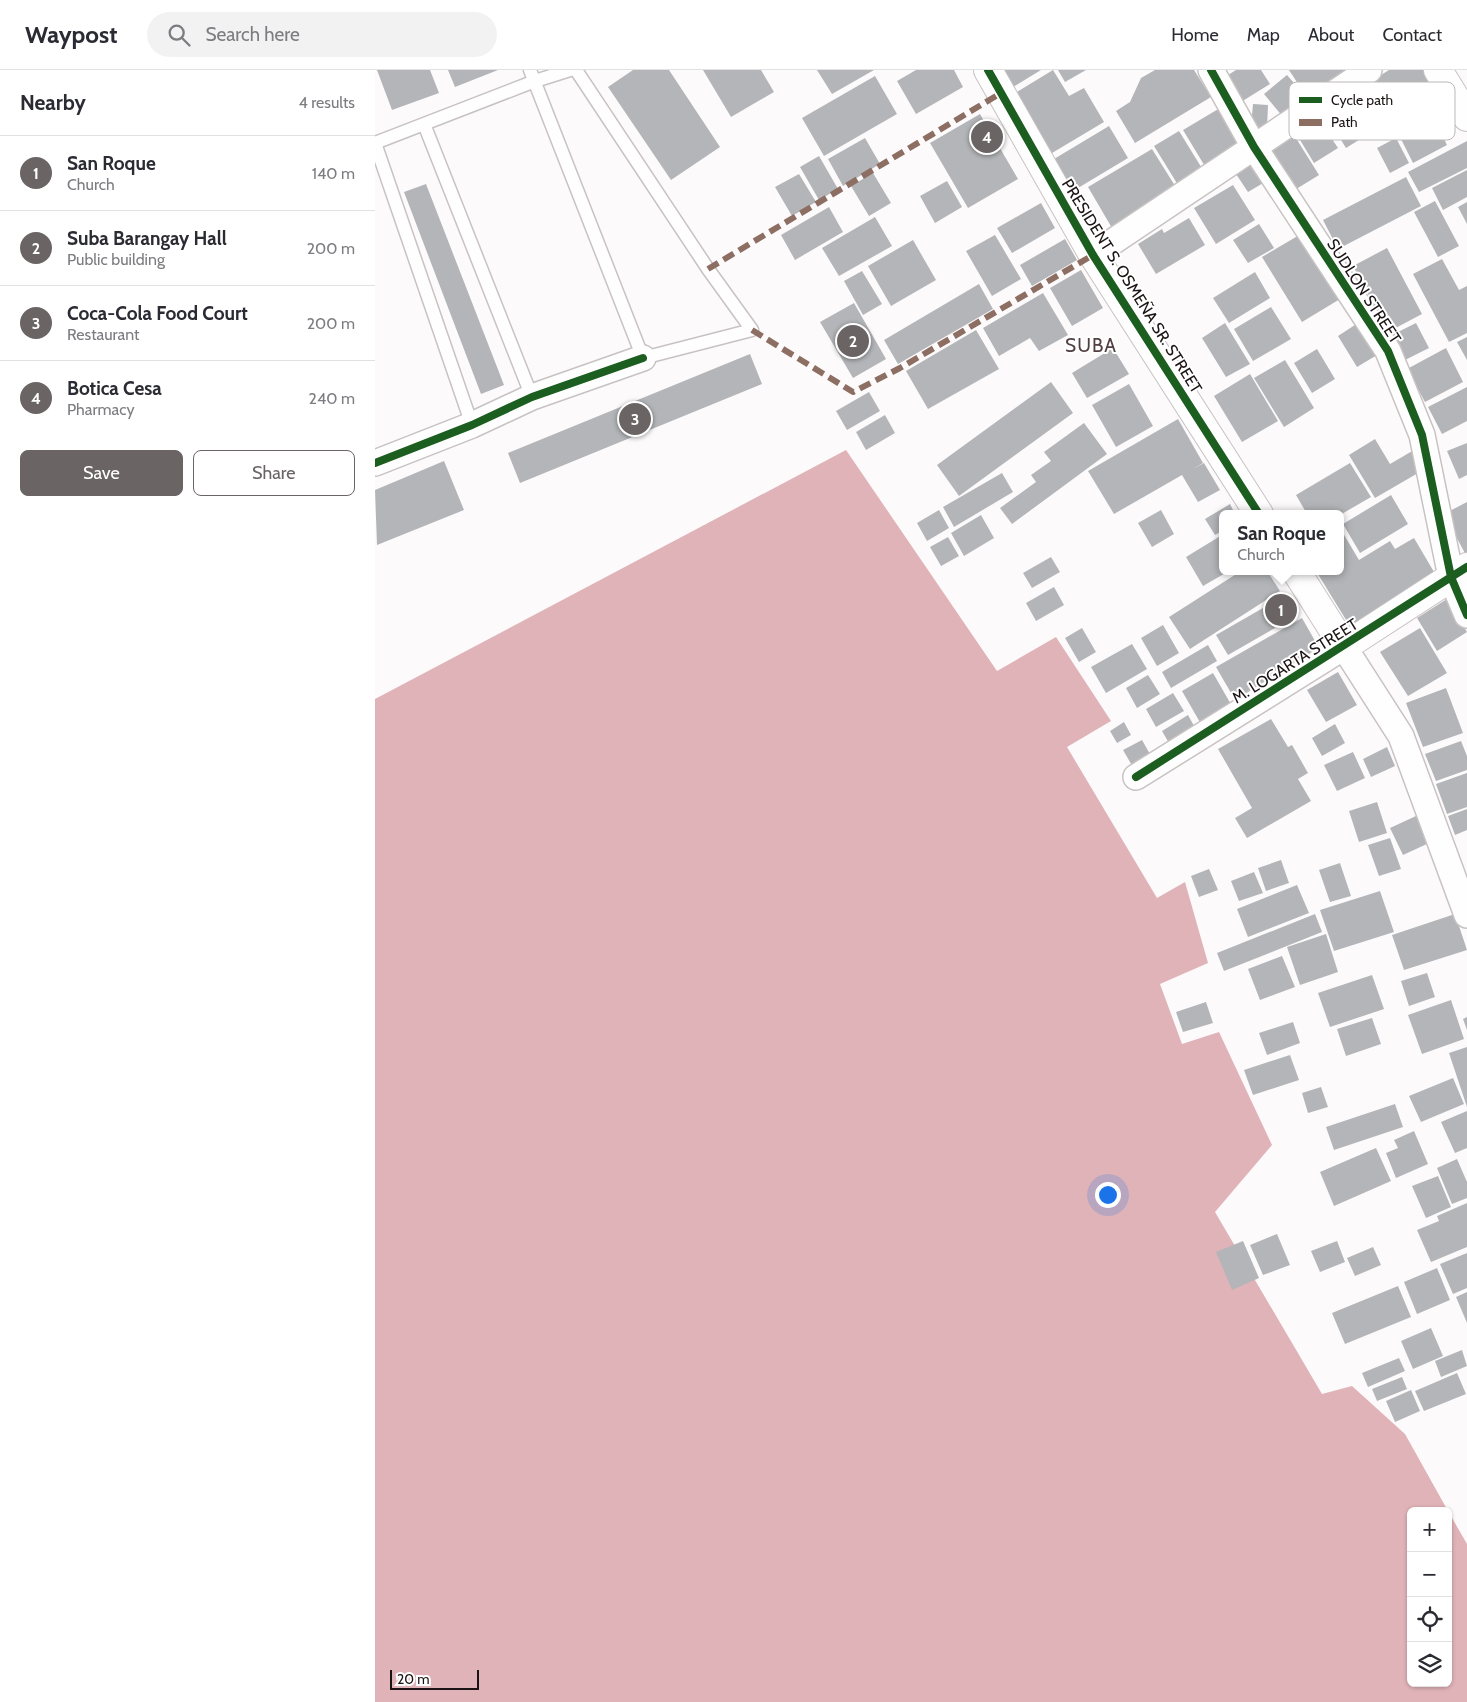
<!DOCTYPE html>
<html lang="en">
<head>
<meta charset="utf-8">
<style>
	:root { --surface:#fff; --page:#f2f2f3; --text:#2b2b33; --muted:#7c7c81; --line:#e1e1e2; --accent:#6a6465 }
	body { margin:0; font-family:Cabin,sans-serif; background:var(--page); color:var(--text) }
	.controls { position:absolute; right:15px; bottom:15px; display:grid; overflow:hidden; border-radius:8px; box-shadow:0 1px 4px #0004 }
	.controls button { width:45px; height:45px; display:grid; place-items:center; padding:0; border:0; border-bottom:1px solid var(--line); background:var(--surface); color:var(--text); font:25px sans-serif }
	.scale { position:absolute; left:15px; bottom:12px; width:89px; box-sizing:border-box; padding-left:5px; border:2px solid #1b1314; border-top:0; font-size:14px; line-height:18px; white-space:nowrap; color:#1b1314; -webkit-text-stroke:4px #fff; paint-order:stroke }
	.you { position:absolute; left:732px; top:1124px; width:18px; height:18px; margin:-12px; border:4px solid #fff; border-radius:50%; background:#1a73e8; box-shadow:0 0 0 8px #1a73e833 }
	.badge { display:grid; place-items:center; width:32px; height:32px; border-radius:50%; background:var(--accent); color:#fff; font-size:16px; font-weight:700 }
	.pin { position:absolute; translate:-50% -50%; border:2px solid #fff; box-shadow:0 1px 5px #0006 }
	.popup { position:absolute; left:844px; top:440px; width:125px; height:65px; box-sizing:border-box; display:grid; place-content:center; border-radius:8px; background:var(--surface); filter:drop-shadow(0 1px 4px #0005); font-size:16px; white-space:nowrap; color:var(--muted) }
	.popup b { font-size:19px; color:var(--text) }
	.popup::after { content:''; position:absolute; left:50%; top:100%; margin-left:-10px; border:10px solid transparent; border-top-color:var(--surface) }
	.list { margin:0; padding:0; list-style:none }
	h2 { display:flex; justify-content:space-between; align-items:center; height:65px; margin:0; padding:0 20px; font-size:21px }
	h2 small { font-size:16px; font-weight:400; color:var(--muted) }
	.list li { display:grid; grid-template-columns:32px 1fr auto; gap:15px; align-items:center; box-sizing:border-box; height:75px; padding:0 20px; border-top:1px solid var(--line) }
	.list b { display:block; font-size:19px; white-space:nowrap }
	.list p { margin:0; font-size:16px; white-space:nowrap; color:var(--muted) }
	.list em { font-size:16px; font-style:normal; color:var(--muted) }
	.actions { display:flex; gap:10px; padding:15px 20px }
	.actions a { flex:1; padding:11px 0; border:1px solid var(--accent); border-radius:8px; text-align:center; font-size:18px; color:var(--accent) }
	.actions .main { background:var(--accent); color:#fff }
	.icon { flex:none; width:28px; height:28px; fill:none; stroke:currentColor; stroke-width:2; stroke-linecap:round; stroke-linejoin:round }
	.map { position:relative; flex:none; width:1092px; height:1632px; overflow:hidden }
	header { display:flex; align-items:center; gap:30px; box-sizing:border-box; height:70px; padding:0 25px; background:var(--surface); border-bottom:1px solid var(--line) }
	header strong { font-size:24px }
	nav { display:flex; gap:28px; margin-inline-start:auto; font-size:18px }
	.search { width:350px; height:45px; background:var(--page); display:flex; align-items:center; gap:12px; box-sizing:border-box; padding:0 18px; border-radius:28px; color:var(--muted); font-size:19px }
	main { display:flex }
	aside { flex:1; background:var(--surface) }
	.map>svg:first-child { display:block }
	.water { fill:#e0b3b8 }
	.building { fill:#b3b5b8 }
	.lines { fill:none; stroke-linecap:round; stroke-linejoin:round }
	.lane-casing { stroke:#c8c2c3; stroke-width:15 }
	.street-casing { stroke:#c8c2c3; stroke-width:28 }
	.secondary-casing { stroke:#c8c2c3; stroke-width:30 }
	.lane { stroke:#fffefe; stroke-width:12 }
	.street { stroke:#fffefe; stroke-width:25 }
	.secondary { stroke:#fffefe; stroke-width:28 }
	.quiet { stroke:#8d6e63; stroke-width:6; stroke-dasharray:12 6; stroke-linecap:butt }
	.cycleway-casing { stroke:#fff; stroke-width:11 }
	.cycleway { stroke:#1b5e20; stroke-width:8 }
	.labels { text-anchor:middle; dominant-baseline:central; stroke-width:4; stroke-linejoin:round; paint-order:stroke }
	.street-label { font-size:16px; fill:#1b1314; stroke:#fff }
	.quarter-label { font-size:19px; letter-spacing:1px; fill:#513f41; stroke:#fff }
	.key { fill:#fff; stroke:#bbb8b8; stroke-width:1 }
	.key-label { font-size:14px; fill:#1b1314 }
</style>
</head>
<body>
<header>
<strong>Waypost</strong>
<div class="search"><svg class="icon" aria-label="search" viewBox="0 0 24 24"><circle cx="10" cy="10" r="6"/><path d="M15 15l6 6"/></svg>Search here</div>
<nav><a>Home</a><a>Map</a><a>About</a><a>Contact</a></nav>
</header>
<main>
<aside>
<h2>Nearby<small>4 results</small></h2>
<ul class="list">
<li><span class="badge">1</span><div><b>San Roque</b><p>Church</p></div><em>140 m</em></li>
<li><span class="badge">2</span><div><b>Suba Barangay Hall</b><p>Public building</p></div><em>200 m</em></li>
<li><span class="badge">3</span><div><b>Coca-Cola Food Court</b><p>Restaurant</p></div><em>200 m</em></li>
<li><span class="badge">4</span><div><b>Botica Cesa</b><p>Pharmacy</p></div><em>240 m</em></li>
</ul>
<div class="actions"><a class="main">Save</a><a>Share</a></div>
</aside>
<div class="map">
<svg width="1092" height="1632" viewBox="0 0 1092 1632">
	<rect width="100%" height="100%" fill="#fdfafb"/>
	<path class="water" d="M 471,380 L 622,601 L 681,567 L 736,651 L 692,677 L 782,828 L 810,812 L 833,893 L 785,914 L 807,974 L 844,962 L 897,1075 L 840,1142 L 947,1324 L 977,1316 L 1030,1364 L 1073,1441 L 1036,1441 L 1036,1613 L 1073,1613 L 1073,1441 L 1092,1474 L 1092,1632 L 0,1632 L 0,629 Z"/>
	<path class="building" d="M 2,0 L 55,0 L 64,23 L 17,40 Z
		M 73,0 L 123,0 L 80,17 Z
		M 258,0 L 294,0 L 345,77 L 296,110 L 233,17 Z
		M 328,0 L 386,0 L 399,22 L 356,47 Z
		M 442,0 L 499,0 L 457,24 Z
		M 541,0 L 579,0 L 588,17 L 541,44 L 522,11 Z
		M 628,0 L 666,0 L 638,17 Z
		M 678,0 L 694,26 L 709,18 L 729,52 L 677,83 L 640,23 Z
		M 683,0 L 711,0 L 690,12 Z
		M 780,0 L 819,0 L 836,27 L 760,73 L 741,41 L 755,32 L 766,8 Z
		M 861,0 L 886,0 L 895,14 L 866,32 L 850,7 Z
		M 914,0 L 973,0 L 931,26 Z
		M 1014,0 L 1048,0 L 1069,34 L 1029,58 L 998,10 Z
		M 912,5 L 932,28 L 908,47 L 889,24 Z
		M 500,6 L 522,44 L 449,86 L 427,48 Z
		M 979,19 L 1003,58 L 971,78 L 947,39 Z
		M 878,34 L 893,35 L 892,58 L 876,56 Z
		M 845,38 L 868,76 L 831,98 L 808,60 Z
		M 605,44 L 643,109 L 593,138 L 555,73 Z
		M 1059,49 L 1072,75 L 1038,93 L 1025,67 Z
		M 945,51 L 963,78 L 939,93 L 922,65 Z
		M 734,56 L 753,88 L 698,121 L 679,89 Z
		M 914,57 L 944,105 L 918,121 L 888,74 Z
		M 804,61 L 828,100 L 803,115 L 779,76 Z
		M 490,68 L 505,94 L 468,116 L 453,89 Z
		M 1021,68 L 1034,93 L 1015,103 L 1002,78 Z
		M 1092,71 L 1092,98 L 1044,122 L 1033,102 Z
		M 777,79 L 802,119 L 737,158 L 713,117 Z
		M 444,86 L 463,119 L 444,130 L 425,97 Z
		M 877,90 L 890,112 L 873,122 L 859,101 Z
		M 1092,100 L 1092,127 L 1068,140 L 1057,118 Z
		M 498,103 L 516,133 L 494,146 L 476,116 Z
		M 424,104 L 441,132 L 417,146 L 400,117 Z
		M 1031,107 L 1046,136 L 963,179 L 948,150 Z
		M 572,111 L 587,137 L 560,153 L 545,126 Z
		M 51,114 L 129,315 L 106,324 L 29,122 Z
		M 858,115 L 880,150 L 841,174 L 819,138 Z
		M 1060,131 L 1084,176 L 1063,187 L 1039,142 Z
		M 1092,132 L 1092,154 L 1083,137 Z
		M 666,133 L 680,158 L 637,183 L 622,158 Z
		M 454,137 L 468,162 L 420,190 L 406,165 Z
		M 500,147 L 517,176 L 464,206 L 447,178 Z
		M 814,148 L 830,175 L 781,204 L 763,174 L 787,159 L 789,163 Z
		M 884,154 L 899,178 L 873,193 L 858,170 Z
		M 926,164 L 965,229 L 927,252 L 887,187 Z
		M 620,165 L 646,209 L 617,226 L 591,181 Z
		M 690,169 L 702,190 L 657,216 L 645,195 Z
		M 538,170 L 561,210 L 516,236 L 493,196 Z
		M 1012,178 L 1047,244 L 1013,262 L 978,196 Z
		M 1067,189 L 1084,220 L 1092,216 L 1092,263 L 1074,272 L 1038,204 Z
		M 706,200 L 728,238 L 697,256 L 675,218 Z
		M 487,201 L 507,234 L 488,245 L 469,211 Z
		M 880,202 L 895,228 L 854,253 L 838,228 Z
		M 604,214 L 618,239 L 523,294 L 509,270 Z
		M 668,223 L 693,265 L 664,281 L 655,268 L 624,286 L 608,258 Z
		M 479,233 L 511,289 L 478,308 L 445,252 Z
		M 896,237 L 916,269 L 878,291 L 859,259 Z
		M 850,253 L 875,294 L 851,307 L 827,268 Z
		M 983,253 L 1002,285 L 982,297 L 963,266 Z
		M 1041,253 L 1054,278 L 1030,290 L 1017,265 Z
		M 601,260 L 624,299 L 553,339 L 531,301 Z
		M 1092,267 L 1092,290 L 1082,272 Z
		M 738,278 L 754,304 L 712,328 L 697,303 Z
		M 1071,278 L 1088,312 L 1050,332 L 1032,299 Z
		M 942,279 L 960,309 L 937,323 L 919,293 Z
		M 375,284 L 387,314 L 145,413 L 133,383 Z
		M 910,290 L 939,338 L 909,357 L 879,308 Z
		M 875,304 L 903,351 L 867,372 L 839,326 Z
		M 676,312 L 698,343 L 584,426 L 562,395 Z
		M 754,314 L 778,356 L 741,377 L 717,335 Z
		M 1092,317 L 1092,351 L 1067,364 L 1053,337 Z
		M 494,322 L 505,341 L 472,360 L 461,341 Z
		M 510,345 L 520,363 L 491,380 L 481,362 Z
		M 803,349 L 828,393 L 818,399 L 829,393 L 845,420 L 823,432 L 807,405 L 739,444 L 713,401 Z
		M 709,353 L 732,384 L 637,454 L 625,438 L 661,412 L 656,405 L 676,391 L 669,382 Z
		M 1000,369 L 1015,394 L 1039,380 L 1050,399 L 1000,428 L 974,385 Z
		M 1092,373 L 1092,405 L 1084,409 L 1072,381 Z
		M 69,391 L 89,440 L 2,475 L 0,420 Z
		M 975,393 L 996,427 L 965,445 L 932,444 L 921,425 Z
		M 627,403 L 638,422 L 579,457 L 568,437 Z
		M 1016,425 L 1033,454 L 985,483 L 968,454 Z
		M 1092,432 L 1092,487 L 1069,444 Z
		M 855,434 L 860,444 L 847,444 L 847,461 L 840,465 L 830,449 Z
		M 564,440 L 574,458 L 552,471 L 542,453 Z
		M 786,440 L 799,464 L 777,477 L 763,453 Z
		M 606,445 L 619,468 L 589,486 L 576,463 Z
		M 965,458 L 984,490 L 1015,471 L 1020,479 L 1039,468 L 1062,507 L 976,558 L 941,501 L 965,501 Z
		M 847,465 L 847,501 L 854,501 L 828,516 L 811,487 Z
		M 573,467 L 584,486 L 566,496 L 555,477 Z
		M 676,487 L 685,502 L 657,518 L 648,503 Z
		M 866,501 L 892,501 L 905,521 L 815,579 L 794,547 Z
		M 679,517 L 689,535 L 661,551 L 651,533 Z
		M 910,526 L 920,544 L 902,553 L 892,537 Z
		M 1072,529 L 1092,562 L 1062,581 L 1042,548 Z
		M 888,538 L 900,558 L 853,585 L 841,565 Z
		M 927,548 L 948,585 L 863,635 L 841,597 Z
		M 788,555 L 804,583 L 782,596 L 766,568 Z
		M 707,558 L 721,582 L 704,592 L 690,568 Z
		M 1045,558 L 1072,603 L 1033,626 L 1005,582 Z
		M 757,574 L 772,599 L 731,623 L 716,597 Z
		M 833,575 L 842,591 L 796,618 L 787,602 Z
		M 963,602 L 982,635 L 951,652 L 932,620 Z
		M 838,603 L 861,643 L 830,661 L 807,621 Z
		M 773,605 L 785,624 L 762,638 L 751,618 Z
		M 1071,618 L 1088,663 L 1048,677 L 1031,633 Z
		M 798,623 L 809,641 L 781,657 L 771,639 Z
		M 813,645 L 824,665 L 798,680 L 787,661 Z
		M 896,649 L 913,677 L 917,675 L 933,703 L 923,709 L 936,731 L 872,768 L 860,748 L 877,738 L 843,679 Z
		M 749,652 L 756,665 L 742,673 L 735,661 Z
		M 960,654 L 970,673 L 947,686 L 937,668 Z
		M 767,670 L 780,693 L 762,704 L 748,680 Z
		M 1086,671 L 1092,686 L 1092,700 L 1061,711 L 1050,684 Z
		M 1012,677 L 1020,696 L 996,707 L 988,689 Z
		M 978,682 L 990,708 L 962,721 L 949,695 Z
		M 1092,703 L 1092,737 L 1072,744 L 1061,714 Z
		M 1002,732 L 1012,763 L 984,772 L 974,741 Z
		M 1092,739 L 1092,760 L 1080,765 L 1073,746 Z
		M 1041,746 L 1054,773 L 1028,785 L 1015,758 Z
		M 1015,768 L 1026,799 L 1004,806 L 993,775 Z
		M 906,790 L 914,813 L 891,821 L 883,798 Z
		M 965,793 L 976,826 L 955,832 L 944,800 Z
		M 834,799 L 843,820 L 824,827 L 816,806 Z
		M 879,802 L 888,823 L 864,831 L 856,811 Z
		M 922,815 L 934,843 L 873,867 L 862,839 Z
		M 1005,821 L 1019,862 L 959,881 L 945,840 Z
		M 940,844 L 947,862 L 849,901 L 842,883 Z
		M 1080,844 L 1092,880 L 1029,900 L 1017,865 Z
		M 951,864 L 963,902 L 925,915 L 912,877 Z
		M 907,886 L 920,917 L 885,930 L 873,899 Z
		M 1052,903 L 1060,927 L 1034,936 L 1026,911 Z
		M 997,905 L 1009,939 L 955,957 L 943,923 Z
		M 1076,930 L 1089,969 L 1047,984 L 1033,945 Z
		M 831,932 L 838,953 L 808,962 L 801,942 Z
		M 1092,947 L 1092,960 L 1088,949 Z
		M 997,948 L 1006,974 L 971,986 L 962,959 Z
		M 918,952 L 925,973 L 892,985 L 884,963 Z
		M 1092,977 L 1092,1037 L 1074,983 Z
		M 915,985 L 924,1010 L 878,1025 L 869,1000 Z
		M 1078,1008 L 1089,1034 L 1046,1052 L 1034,1026 Z
		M 946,1017 L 953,1037 L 933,1043 L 927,1023 Z
		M 1020,1034 L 1028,1057 L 959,1080 L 951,1057 Z
		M 1092,1041 L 1092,1078 L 1080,1083 L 1066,1052 Z
		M 1039,1061 L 1053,1094 L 1021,1108 L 1011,1083 L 1023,1078 L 1019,1070 Z
		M 1001,1078 L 1016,1111 L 959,1136 L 945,1102 Z
		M 1082,1089 L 1092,1112 L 1092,1128 L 1077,1134 L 1062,1098 Z
		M 1063,1106 L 1076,1137 L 1051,1148 L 1037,1116 Z
		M 1092,1133 L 1092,1177 L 1056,1192 L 1042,1160 L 1064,1151 L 1062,1146 Z
		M 902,1164 L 915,1195 L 888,1205 L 875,1175 Z
		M 868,1171 L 884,1208 L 857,1220 L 841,1182 Z
		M 962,1171 L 970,1192 L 945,1202 L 936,1181 Z
		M 998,1177 L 1006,1195 L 980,1206 L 972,1188 Z
		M 1092,1183 L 1092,1218 L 1078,1224 L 1065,1194 Z
		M 1062,1198 L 1075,1230 L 1042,1244 L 1029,1212 Z
		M 1023,1216 L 1036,1247 L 970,1274 L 957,1243 Z
		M 1092,1222 L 1092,1253 L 1081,1227 Z
		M 1056,1258 L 1068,1286 L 1038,1299 L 1026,1271 Z
		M 1087,1280 L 1092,1296 L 1066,1307 L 1060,1291 Z
		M 1024,1288 L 1030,1301 L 993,1317 L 987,1303 Z
		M 1082,1303 L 1091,1324 L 1049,1341 L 1040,1321 Z
		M 1027,1307 L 1032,1319 L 1002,1331 L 997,1319 Z
		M 1036,1320 L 1045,1341 L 1020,1352 L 1011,1331 Z"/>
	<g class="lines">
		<defs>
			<path id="lane" d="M 155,0 L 268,288 L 377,260 L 333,199 L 201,0
				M 49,54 L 157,327
				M 0,73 L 97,355
				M 0,73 L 160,11 L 195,0"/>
			<path id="street" d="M 836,0 L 879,77 L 1013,281 L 1047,365 L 1076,507 L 1092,545
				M 718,185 L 994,0
				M 0,393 L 97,355 L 157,327 L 268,288
				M 761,707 L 969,577 L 1026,666 L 1092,845"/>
			<path id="secondary" d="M 613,0 L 718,185 L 884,444
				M 1063,0 L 1092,47
				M 921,501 L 969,577 L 1092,497"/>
		</defs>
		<use href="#lane" class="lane-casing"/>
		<use href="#street" class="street-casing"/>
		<use href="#secondary" class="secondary-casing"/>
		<use href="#lane" class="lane"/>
		<use href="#street" class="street"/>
		<use href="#secondary" class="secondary"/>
		<path class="quiet" d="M 333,199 L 626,23
			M 377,260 L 478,322 L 525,298 L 718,185"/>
		<defs>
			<path id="cycleway" d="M 613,0 L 718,185 L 884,444
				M 836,0 L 879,77 L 1013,281 L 1047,365 L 1076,507 L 1092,545
				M 0,393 L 97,355 L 157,327 L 268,288
				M 761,707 L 1092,497"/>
		</defs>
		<use href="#cycleway" class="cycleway-casing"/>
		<use href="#cycleway" class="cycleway"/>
	</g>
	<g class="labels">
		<g class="street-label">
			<text transform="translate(757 216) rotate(58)">PRESIDENT S. OSMEÑA SR. STREET</text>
			<text transform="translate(989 221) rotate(57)">SUDLON STREET</text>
			<text transform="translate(920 591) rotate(-32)">M. LOGARTA STREET</text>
		</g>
		<g class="quarter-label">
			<text x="716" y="275">SUBA</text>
		</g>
	</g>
	<rect x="914" y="12" width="166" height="58" rx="8" class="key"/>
	<rect x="924" y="27" width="23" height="6" fill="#1b5e20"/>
	<rect x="924" y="49" width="23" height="7" fill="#8d6e63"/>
	<g class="key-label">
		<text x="956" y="35">Cycle path</text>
		<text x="956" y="57">Path</text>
	</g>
</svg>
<div class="controls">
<button>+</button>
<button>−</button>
<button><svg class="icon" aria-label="locate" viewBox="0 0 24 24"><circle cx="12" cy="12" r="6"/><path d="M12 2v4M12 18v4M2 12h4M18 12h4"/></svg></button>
<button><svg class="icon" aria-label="layers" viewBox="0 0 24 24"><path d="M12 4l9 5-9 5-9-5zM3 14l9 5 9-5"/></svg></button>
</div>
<div class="scale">20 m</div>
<div class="you"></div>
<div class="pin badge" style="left:906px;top:540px">1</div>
<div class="popup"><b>San Roque</b>Church</div>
<div class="pin badge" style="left:478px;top:271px">2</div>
<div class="pin badge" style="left:260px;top:349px">3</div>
<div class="pin badge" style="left:612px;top:67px">4</div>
</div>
</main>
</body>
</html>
